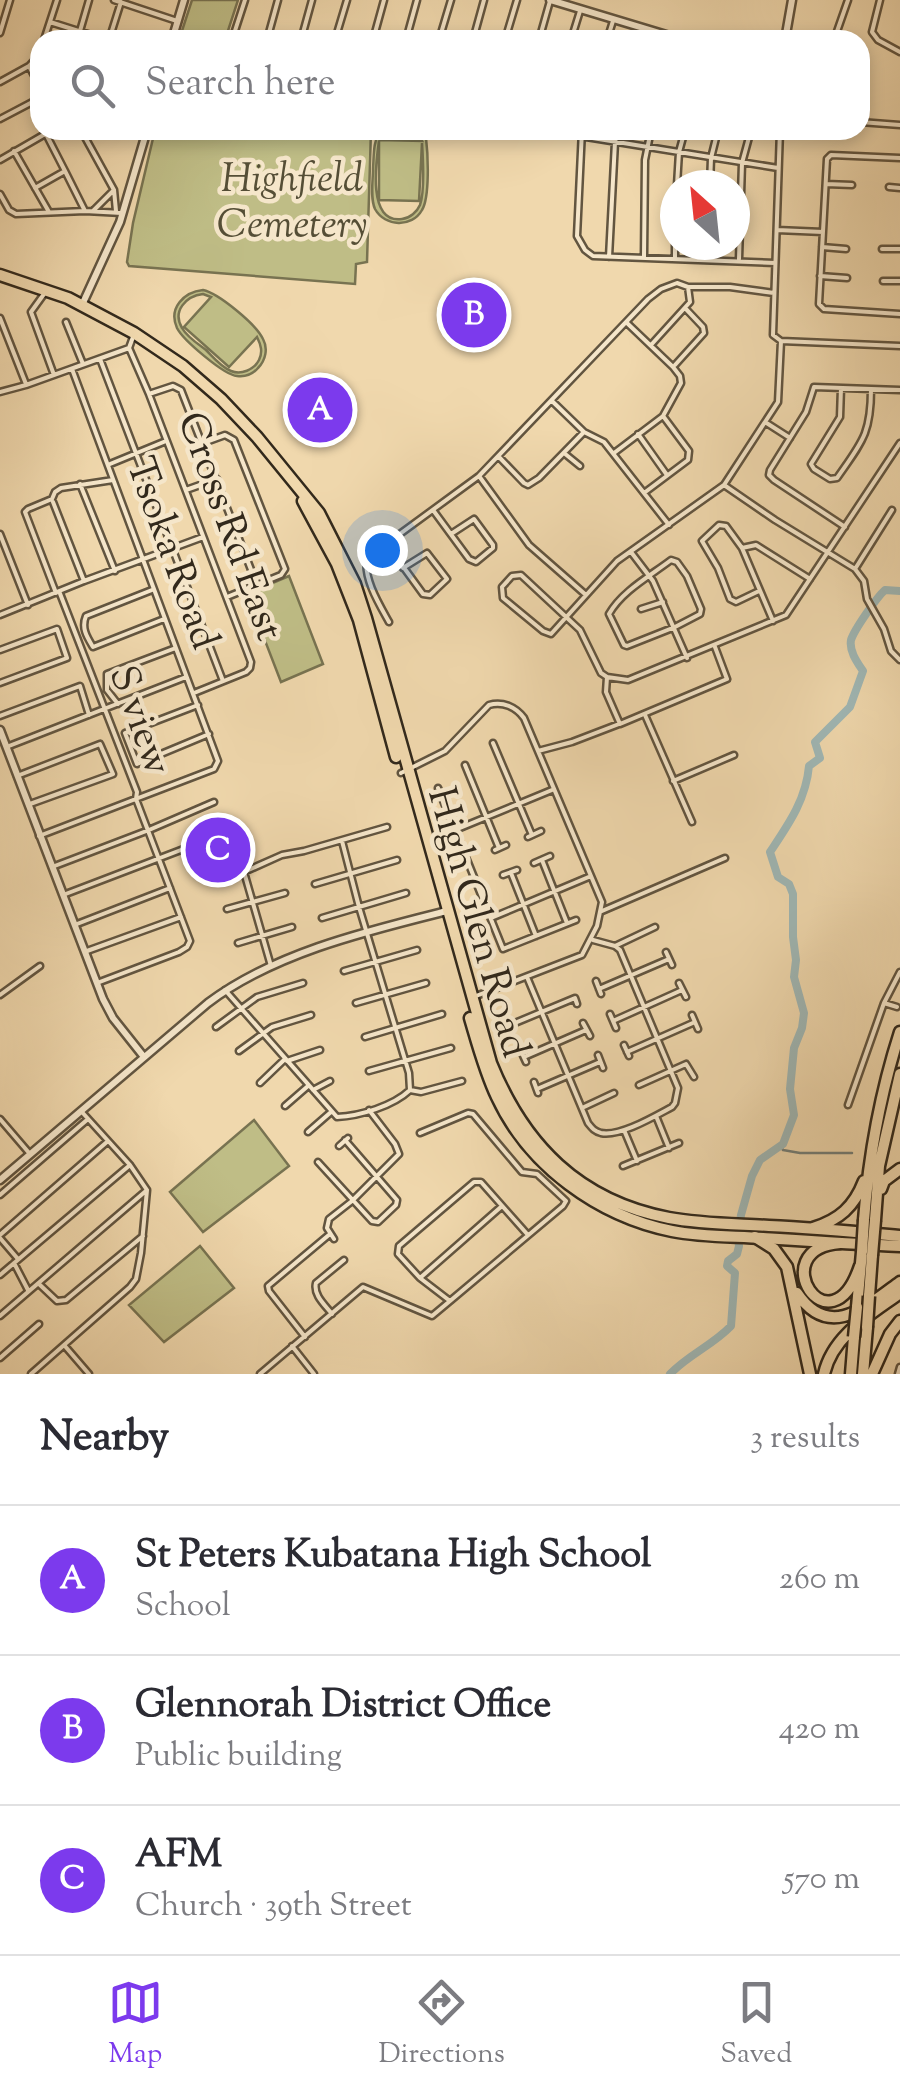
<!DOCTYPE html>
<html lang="en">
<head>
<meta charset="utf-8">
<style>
	:root { --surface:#fff; --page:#f2f2f3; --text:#2b2b33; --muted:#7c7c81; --line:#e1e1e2; --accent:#7c3aed }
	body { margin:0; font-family:"Sorts Mill Goudy",serif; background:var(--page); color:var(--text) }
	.compass { position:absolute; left:660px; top:170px; width:90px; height:90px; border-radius:50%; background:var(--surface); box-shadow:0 5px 15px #0003; rotate:333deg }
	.you { position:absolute; left:382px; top:550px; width:35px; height:35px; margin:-25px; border:8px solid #fff; border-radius:50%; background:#1a73e8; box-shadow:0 0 0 15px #1a73e833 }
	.badge { display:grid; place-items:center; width:65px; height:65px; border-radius:50%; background:var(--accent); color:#fff; font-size:32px; font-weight:700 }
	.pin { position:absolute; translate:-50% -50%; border:5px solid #fff; box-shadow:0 2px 10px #0006 }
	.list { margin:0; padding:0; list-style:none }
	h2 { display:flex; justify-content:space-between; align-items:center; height:130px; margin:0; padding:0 40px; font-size:42px }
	h2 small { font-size:32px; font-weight:400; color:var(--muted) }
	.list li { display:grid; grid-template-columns:65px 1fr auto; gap:30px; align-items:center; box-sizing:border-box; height:150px; padding:0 40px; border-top:2px solid var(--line) }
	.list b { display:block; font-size:38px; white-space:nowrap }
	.list p { margin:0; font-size:32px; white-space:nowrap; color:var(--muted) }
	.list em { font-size:32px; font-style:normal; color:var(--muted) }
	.icon { flex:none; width:55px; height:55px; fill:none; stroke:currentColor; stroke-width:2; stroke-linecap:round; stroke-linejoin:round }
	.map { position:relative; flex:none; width:900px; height:1374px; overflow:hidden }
	.search { position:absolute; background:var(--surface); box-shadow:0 5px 15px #0003; left:30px; right:30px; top:30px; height:110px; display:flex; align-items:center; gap:25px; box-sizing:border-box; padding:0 35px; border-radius:30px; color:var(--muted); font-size:38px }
	.sheet { height:580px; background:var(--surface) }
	nav { display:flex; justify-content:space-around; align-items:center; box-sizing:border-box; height:140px; border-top:2px solid var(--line); background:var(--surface); font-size:28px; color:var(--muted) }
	nav a { display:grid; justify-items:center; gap:5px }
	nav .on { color:var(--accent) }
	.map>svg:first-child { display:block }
	.green { fill:#bfbd86; stroke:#787351; stroke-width:2.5; fill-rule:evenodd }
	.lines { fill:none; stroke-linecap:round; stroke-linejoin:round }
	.stream { stroke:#737e78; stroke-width:2.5 }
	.river { stroke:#9fb7b5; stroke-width:8 }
	.minor-casing { stroke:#625540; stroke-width:9 }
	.tertiary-casing { stroke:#625540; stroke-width:11 }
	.primary-casing { stroke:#32291c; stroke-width:15 }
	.trunk-casing { stroke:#32291c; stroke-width:15 }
	.minor { stroke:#f5e6ca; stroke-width:4 }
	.tertiary { stroke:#f5e6ca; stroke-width:6 }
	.primary { stroke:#f0d8ad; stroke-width:10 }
	.trunk { stroke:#f0d8ad; stroke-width:10 }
	.trunk-bridge-casing { stroke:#32291c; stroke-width:15; stroke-linecap:butt }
	.trunk-bridge { stroke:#f0d8ad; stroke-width:10 }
	.labels { text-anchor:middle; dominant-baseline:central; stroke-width:9; stroke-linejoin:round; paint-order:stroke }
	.park-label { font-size:40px; font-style:italic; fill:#554e36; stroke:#f5e6ca }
	.street-label { font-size:40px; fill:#32291c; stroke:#f5e6ca }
</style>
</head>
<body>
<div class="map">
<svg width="900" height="1374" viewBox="0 0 900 1374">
	<rect width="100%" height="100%" fill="#f0d8ad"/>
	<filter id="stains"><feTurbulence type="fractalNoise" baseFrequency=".002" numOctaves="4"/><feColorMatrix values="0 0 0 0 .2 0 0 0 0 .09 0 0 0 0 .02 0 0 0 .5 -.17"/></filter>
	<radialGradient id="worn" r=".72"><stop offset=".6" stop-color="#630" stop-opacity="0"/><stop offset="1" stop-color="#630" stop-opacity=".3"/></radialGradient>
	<path class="green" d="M 192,0 L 238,0 L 225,40 L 179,40 Z
		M 155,130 L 371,130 L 367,262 L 356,264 L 355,284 L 129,266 L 127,262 L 133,223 Z
		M 380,130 L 385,130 L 380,140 L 422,141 L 416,130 L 421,130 L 426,138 C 428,154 430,197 422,210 C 412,228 385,227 375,209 C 370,198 373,181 373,169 C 374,155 373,142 380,130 ZM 379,141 L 379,200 L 419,201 L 422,143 C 423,158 425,191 420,205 C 417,212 410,218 402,219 C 367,224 376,162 379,141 Z
		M 203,290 C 218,293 256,324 263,339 C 268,348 266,360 258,368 C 253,374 245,377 237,376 C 224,375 183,340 177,328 C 168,308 184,292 203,290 ZM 203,294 L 211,297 L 184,327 L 229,367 L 257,337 C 261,345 263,352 259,360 C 254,370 241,375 231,371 C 221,367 213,357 206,350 C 198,344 187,337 182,328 C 172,311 186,296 203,294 Z
		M 289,576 L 323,664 L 281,682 L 247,594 Z
		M 254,1120 L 289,1166 L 203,1232 L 170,1192 Z
		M 200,1246 L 234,1288 L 164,1342 L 129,1305 Z"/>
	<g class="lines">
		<path class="stream" d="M 780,1145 L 783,1150 L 800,1153 L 852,1153"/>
		<path class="river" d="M 670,1374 C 688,1355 713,1345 731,1326 L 735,1273 L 727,1266 L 728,1261 L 737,1254 L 739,1246 L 738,1238 L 741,1215 L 752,1176 L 760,1160 L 783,1144 L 794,1115 L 790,1089 L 794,1048 L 802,1028 L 804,1013 L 794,977 L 796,960 L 793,937 L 793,894 L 789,884 L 778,877 L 770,852 C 788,825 806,800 809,766 L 820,758 L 815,742 L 850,707 L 863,671 C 857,662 849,651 851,640 C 854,630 877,597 885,590 L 900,591"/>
		<defs>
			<path id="minor" d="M 114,0 L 177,21
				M 880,0 L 872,32 L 878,40 L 900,52
				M 50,22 L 107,40
				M 80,31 L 89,0
				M 0,33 L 10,0
				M 44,40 L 57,0
				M 109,40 L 121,2
				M 232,40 L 245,0
				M 267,40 L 278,0
				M 301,40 L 312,0
				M 335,40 L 347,0
				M 373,40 L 384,0
				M 406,40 L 417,0
				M 439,40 L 451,0
				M 473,40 L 484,0
				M 505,40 L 517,0
				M 539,40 L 550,1
				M 571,40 L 580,11
				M 607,40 L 613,21
				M 834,40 L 848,0
				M 29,66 L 40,87
				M 0,82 L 29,66 L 40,54
				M 0,119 L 40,98
				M 860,122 L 900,125
				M 81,130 L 114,190 L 116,211
				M 582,130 L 577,236 L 585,250 L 593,256 L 775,263
				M 780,130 L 773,335 L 781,341 L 900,346
				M 580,136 L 778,168
				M 14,151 L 49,212
				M 900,158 L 831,155 L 827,159 L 819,304 L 824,309 L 900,314
				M 0,160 L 52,130
				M 65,171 L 85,211
				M 826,184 L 852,185
				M 677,185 L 679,152 L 685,130
				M 710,185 L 711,158 L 718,130
				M 889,187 L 900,188
				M 35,188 L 65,171 L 46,134
				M 0,194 L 9,210 L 16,214 L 85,211 L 122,213
				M 93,211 L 114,190
				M 777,230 L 823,232
				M 822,247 L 846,249
				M 882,249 L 900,249
				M 609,257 L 615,142 L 618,130
				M 644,257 L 645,160 L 651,130
				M 675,258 L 675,245
				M 739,259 L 742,163 L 751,130
				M 707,260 L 708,245
				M 820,276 L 847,278
				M 883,281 L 900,281
				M 44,294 L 31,312 L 54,375
				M 0,318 L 26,384
				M 66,322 L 83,364
				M 781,341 L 778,402 L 724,485 L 617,561 L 551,634 L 543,631 L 503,598 L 502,587 L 512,576 L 521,575 L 580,630 L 601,673 L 607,677 L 628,680 L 786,615 L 900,443
				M 651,345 L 690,302 L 688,287
				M 129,348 L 149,394 L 251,662 L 250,668 L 246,672 L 194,693
				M 100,359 L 223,681
				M 675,365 L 704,333 L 703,327 L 685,308
				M 841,388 L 840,417 L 811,464 L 814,469 L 830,479 L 837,478 C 862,442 871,434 871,389
				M 0,392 L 26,385 L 129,348 L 133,337
				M 149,394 L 173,386 L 181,390 L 257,585
				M 552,401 L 584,432 L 604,442 L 669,525
				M 765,422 L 790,438
				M 638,434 L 667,475
				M 203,443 L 225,435 L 234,440 L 285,569 L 281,575 L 227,597
				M 564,453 L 580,466
				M 614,453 L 663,416 L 681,383 L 680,376 L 673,367 L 627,323
				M 499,457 L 524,483 L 528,485 L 539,478 L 584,432
				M 110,464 L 166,441
				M 479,476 L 648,299 L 661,289 L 677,283 L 688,287 L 730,287 L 774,293
				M 80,484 L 115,571
				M 724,485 L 775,520 L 855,569 L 892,510
				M 186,490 L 217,479
				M 644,493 L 688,460 L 689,451 L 663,416
				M 53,502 L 84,581
				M 433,510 L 469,559 L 476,562 L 493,548 L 493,545 L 474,519 L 451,534
				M 845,527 L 774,480 L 769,475 L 770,470 L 806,412 L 814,387 L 900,390
				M 0,534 L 28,605
				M 386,543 L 423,594 L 430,595 L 447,579 L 427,553 L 403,568
				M 742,548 L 756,545 L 810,579
				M 631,552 L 653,581 L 687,658
				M 671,560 L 677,562 L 687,576 L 701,609 L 700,614 L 675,627 L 627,646 L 624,645 L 609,614 C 622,591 650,576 671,560 Z
				M 855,569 L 864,581 L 867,599 L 884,629 L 891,651 L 900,660
				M 152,590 L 86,616 C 81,628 87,637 93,647 L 164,619
				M 59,591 L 137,792 L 136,799 L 190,941 L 187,947 L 179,952 L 97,983
				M 759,591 L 736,602 L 730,599 L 718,568 L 702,541 L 719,525 L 726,526 L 742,548 L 773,621
				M 56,593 L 25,512 L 28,509 L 52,499 L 55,492 L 61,488 L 113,480
				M 641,609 L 663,602
				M 0,615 L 84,581 L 203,537
				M 389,622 C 379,604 363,578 367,558 L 479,476 L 529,545 L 586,595
				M 0,650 L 57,629 L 67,658 L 0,683
				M 607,677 L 606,692 L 620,724 L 727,679 L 715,647
				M 118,704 L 107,690 L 107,674 L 173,649
				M 198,705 L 125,733 L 137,764 L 209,734
				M 645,715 L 692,822
				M 0,716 L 80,686 L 89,715
				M 493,743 L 532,835
				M 9,746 L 186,677
				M 538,751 L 572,742 L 619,724
				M 465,765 L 499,848
				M 401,773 L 445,751 L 489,705 C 503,701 516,707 524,718 L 602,902 L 597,926 L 582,955 L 476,996
				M 17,776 L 100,744 L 113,774 L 30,804
				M 673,781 L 734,755
				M 438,788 L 503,949 L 576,920
				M 455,830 L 552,790
				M 39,836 L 214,769 L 218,761 L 72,369
				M 528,837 L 541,831
				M 342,841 L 359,907 L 409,1073 L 410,1090
				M 495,850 L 506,845
				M 542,860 L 567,923
				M 534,863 L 550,856
				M 52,867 L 149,830 L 214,802
				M 511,873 L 536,936
				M 503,875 L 517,870
				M 315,884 L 397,860
				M 63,895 L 194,845
				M 227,909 L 285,893
				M 602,911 L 725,858
				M 322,918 L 406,893
				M 491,918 L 591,876
				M 77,924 L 170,888
				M 238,943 L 292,927
				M 615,946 L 655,927
				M 87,951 L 181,917
				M 666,952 L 672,965
				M 271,966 L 244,872 L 282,855 L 304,851 L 387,827
				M 344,971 L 417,950
				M 527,977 L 588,1123 C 592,1128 594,1131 601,1133 C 620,1137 655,1116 672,1107 L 675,1103 L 678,1088 L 620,950 L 615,946 L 593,940
				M 596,981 L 601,994
				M 679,983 L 686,997
				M 599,989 L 669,959
				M 225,990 L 337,1117 C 360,1116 393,1106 410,1090
				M 0,995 L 40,966
				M 356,1003 L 426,983
				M 884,1003 L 897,1007
				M 610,1014 L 616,1028
				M 506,1015 L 512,1030
				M 692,1015 L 698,1029
				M 613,1021 L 682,990
				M 583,1023 L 590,1036
				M 510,1025 L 575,998 L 577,1004
				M 216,1027 L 257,997 L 303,983
				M 365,1037 L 442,1014
				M 624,1045 L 629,1056
				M 520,1049 L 526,1062
				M 239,1051 L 272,1027 L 311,1015
				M 627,1052 L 695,1022
				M 598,1055 L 603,1068
				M 524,1057 L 586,1030
				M 287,1061 L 320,1050
				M 369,1071 L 451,1048
				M 534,1082 L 538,1093
				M 260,1083 L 285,1059
				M 639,1085 L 686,1064 L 694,1077
				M 537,1089 L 600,1062
				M 313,1090 L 330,1081
				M 410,1090 L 421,1092 L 462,1081
				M 848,1105 L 884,1003 L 900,972
				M 285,1106 L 308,1086
				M 582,1108 L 614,1093
				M 656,1116 L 669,1148
				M 0,1119 L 30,1154
				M 624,1130 L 637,1161
				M 308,1132 L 331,1112
				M 420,1133 L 468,1113 L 473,1114 L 522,1172 L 537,1174 L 566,1201 L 563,1206 L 450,1301 L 420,1278 L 398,1254 L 399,1246 L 474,1182 L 481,1182 L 528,1235
				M 339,1146 L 348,1138
				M 318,1162 L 372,1221 L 378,1222 L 396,1205 L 397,1200 L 345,1140
				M 623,1166 L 679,1143
				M 0,1195 L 88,1119
				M 0,1235 L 108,1141
				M 0,1238 L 18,1259
				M 334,1239 L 327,1228 L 329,1219 L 352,1201 L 399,1154 L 395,1144 L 369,1110
				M 14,1263 L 28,1290
				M 0,1275 L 130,1165
				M 420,1278 L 502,1206
				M 39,1284 L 57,1301 L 66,1300 L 143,1236
				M 332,1314 C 325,1305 313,1295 316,1283 L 344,1260
				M 0,1316 L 147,1190
				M 305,1337 L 269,1291 L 268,1286 L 330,1234
				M 64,1345 L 89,1374
				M 292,1346 L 314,1374
				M 0,1358 L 39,1324
				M 31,1374 L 130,1287 L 136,1279 L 141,1253 L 147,1190 L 130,1165 L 81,1111
				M 260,1374 L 363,1287 L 432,1316 L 450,1301
				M 898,1374 L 900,1367"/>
			<path id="tertiary" d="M 550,0 L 683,40
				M 172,40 L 184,0
				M 785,40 L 792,0
				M 82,305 L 120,222 L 147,130
				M 0,730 L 103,999 L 113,1018 L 144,1057
				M 0,1180 L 208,1003 C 274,953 367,931 447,911"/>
			<path id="primary" d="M 0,275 L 68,298 L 134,333 L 183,366 L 221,399 L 257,437 L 319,513 L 355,584 L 366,618 L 491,1063 C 524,1145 579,1201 669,1218 C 701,1224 736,1224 769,1226 C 813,1228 856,1232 900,1236
				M 303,501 L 337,564 L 359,620 L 396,757
				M 470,1018 C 478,1045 485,1072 497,1097 C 529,1166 598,1216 672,1231 C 702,1237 733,1236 763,1238 C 809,1241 854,1244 900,1246"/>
			<path id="trunk" d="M 881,1189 L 884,1181 L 900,1169
				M 864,1220 C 869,1155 880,1094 900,1032
				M 875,1220 L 879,1166 L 900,1074
				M 813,1228 C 839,1220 854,1207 864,1181
				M 755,1237 L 774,1249 L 787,1267 L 810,1374
				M 840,1243 C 762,1249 830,1355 860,1266
				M 797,1293 C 829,1341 866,1307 900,1282
				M 869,1296 L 872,1255
				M 857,1307 L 862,1252
				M 824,1374 C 833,1335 870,1315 900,1293
				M 851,1374 L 854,1337
				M 863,1374 L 867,1327
				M 872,1374 L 890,1334 L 900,1321"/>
		</defs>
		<use href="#minor" class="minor-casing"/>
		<use href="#tertiary" class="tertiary-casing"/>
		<use href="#primary" class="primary-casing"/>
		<use href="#trunk" class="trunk-casing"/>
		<use href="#minor" class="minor"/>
		<use href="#tertiary" class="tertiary"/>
		<use href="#primary" class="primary"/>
		<use href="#trunk" class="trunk"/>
		<defs>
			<path id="trunk-bridge" d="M 862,1252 L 864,1220
				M 872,1255 L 875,1220
				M 867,1327 L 869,1296
				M 854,1337 L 857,1307"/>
		</defs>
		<use href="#trunk-bridge" class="trunk-bridge-casing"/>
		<use href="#trunk-bridge" class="trunk-bridge"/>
	</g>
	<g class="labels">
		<g class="park-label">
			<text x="292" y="181">Highfield<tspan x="292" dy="46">Cemetery</tspan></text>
		</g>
		<g class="street-label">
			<text transform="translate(228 527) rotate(70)">Cross Rd East</text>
			<text transform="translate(170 554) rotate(70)">Tsoka Road</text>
			<text transform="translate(138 721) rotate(70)">S view</text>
			<text transform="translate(476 923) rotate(74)">High Glen Road</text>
		</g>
	</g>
	<rect width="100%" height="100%" filter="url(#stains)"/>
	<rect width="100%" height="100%" fill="url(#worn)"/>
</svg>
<svg class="compass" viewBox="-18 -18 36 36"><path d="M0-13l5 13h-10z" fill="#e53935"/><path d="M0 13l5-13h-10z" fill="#7c7c81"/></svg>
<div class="you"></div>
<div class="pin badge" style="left:320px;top:410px">A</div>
<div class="pin badge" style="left:474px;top:315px">B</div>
<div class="pin badge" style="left:218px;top:850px">C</div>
<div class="search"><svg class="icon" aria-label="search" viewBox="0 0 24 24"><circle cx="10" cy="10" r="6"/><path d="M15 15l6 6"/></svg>Search here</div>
</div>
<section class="sheet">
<h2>Nearby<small>3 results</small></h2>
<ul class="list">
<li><span class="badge">A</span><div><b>St Peters Kubatana High School</b><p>School</p></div><em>260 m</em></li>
<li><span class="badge">B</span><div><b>Glennorah District Office</b><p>Public building</p></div><em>420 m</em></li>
<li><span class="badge">C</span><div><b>AFM</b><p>Church · 39th Street</p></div><em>570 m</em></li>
</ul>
</section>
<nav>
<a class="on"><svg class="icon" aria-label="map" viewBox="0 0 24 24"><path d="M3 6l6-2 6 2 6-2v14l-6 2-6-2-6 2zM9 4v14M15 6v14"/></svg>Map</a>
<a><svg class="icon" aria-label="directions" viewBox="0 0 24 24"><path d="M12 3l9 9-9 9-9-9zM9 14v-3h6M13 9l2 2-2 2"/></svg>Directions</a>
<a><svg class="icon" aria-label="saved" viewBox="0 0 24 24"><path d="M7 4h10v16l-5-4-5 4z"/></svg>Saved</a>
</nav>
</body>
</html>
